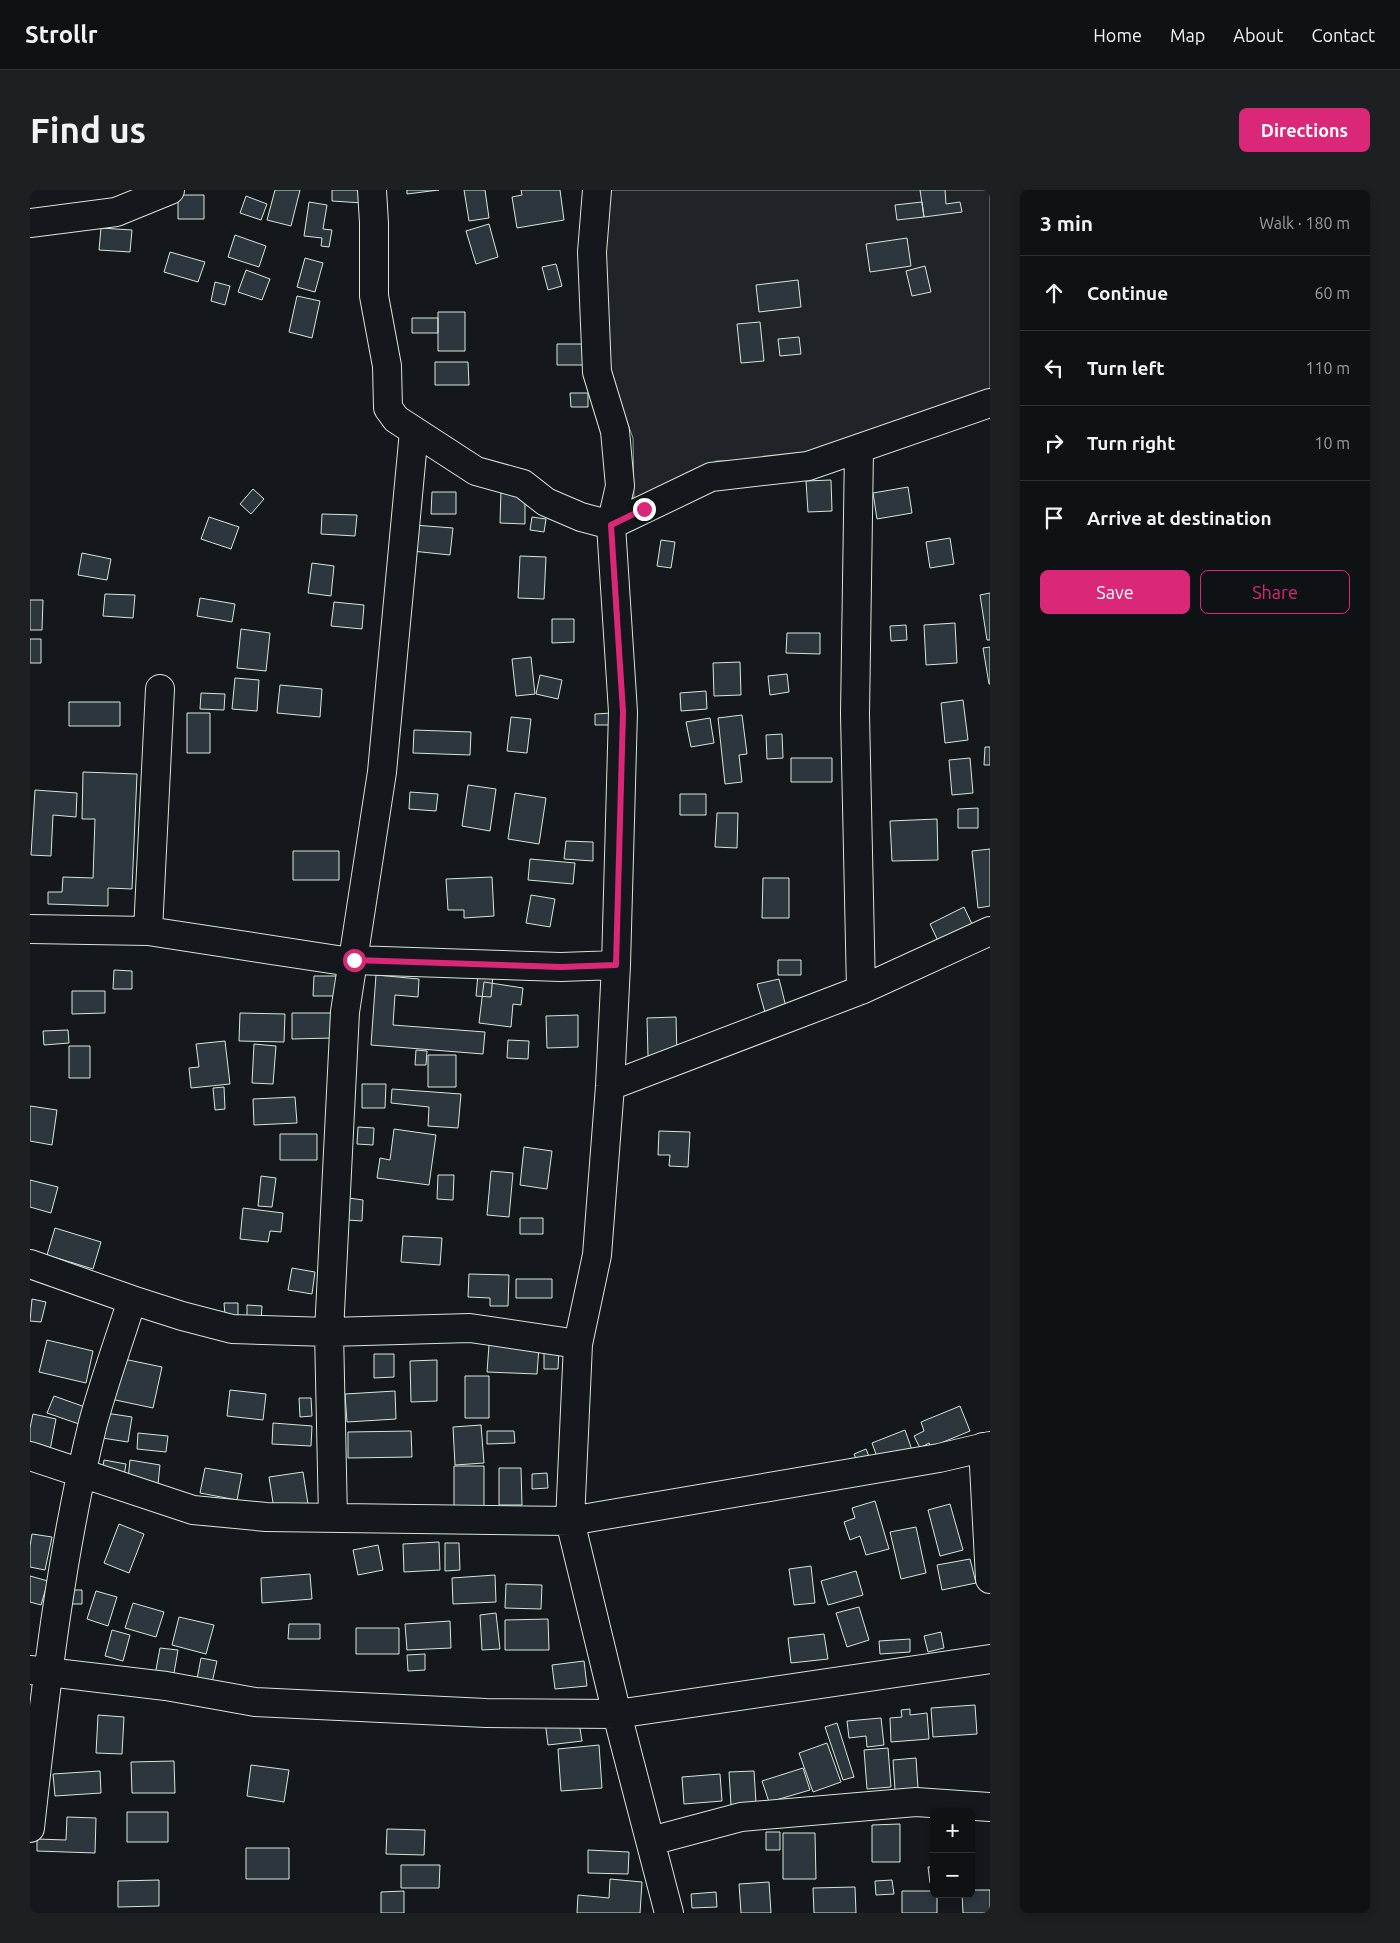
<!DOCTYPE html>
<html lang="en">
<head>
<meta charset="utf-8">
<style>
	:root { --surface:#0f1215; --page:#1d2022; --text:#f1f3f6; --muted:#9b9ea0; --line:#2f3234; --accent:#db2777 }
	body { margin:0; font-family:Ubuntu,sans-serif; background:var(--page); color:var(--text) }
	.controls { position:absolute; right:15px; bottom:15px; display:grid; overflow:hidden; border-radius:8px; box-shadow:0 2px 8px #0003 }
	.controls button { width:45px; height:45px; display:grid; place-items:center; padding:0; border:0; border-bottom:1px solid var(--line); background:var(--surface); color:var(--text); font:25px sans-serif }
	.stop { position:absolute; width:15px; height:15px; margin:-11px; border:4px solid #db2777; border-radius:50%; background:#fff }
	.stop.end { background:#db2777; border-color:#fff; box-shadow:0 1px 5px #0008 }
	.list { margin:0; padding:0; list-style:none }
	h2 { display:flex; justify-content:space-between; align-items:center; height:65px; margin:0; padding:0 20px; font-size:21px }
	h2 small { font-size:16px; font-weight:400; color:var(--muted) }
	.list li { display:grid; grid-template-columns:32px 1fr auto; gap:15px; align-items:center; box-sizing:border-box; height:75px; padding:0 20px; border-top:1px solid var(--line) }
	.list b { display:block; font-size:19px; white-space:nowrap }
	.list em { font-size:16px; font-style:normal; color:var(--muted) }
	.actions { display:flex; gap:10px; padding:15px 20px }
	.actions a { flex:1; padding:11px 0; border:1px solid var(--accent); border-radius:8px; text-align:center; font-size:18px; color:var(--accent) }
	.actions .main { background:var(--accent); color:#fff }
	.icon { flex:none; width:28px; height:28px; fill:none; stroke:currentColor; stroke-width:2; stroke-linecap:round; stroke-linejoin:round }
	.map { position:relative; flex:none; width:960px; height:1723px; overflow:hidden; border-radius:8px }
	header { display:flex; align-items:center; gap:30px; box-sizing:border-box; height:70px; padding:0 25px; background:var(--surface); border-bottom:1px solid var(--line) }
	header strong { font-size:24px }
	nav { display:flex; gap:28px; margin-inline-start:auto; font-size:18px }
	.intro { display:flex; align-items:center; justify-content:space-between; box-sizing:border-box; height:120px; padding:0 30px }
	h1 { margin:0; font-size:35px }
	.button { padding:12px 22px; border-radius:8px; background:var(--accent); color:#fff; font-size:18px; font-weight:700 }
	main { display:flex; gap:30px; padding:0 30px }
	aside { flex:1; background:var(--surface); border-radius:8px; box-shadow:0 2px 8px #0003 }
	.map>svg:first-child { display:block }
	.green { fill:#202428; stroke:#939e99 }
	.building { fill:#2c363c; stroke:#d8e6dc }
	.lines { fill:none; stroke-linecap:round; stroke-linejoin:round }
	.minor-casing { stroke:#d8e6dc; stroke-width:30 }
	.minor { stroke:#14181c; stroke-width:28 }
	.route { stroke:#db2777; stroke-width:6 }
</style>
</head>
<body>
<header>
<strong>Strollr</strong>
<nav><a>Home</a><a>Map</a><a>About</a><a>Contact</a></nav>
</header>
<div class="intro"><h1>Find us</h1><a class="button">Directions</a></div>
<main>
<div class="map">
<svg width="960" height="1723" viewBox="0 0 960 1723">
	<rect width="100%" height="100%" fill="#14181c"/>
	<path class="green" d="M 575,0 L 960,0 L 960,199 L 769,269 L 686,271 L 604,314 L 603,248 L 576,174 Z"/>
	<path class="building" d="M 245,0 L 270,0 L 261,36 L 237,30 Z
		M 302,0 L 335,0 L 333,13 L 302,11 Z
		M 377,0 L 409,0 L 377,4 Z
		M 434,0 L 455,0 L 459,28 L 439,31 Z
		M 491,0 L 530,0 L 534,30 L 487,38 L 482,7 L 492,5 Z
		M 890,0 L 915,0 L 916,14 L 930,12 L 932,22 L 894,27 Z
		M 148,5 L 174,5 L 174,29 L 148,29 Z
		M 216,6 L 237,14 L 231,30 L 210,23 Z
		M 279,12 L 297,15 L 293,39 L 302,40 L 299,57 L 291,56 L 292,48 L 274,46 Z
		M 892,12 L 894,27 L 867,30 L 865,15 Z
		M 459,34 L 468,67 L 446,74 L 436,41 Z
		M 71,38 L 102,40 L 100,62 L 69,60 Z
		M 205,45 L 236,56 L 229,77 L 198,67 Z
		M 877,48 L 881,76 L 840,82 L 836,54 Z
		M 140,62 L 175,72 L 168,92 L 134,82 Z
		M 275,68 L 293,73 L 285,102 L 267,97 Z
		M 526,74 L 532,96 L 518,100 L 512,77 Z
		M 895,76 L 901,102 L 882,106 L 876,81 Z
		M 216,80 L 240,89 L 232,110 L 208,102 Z
		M 768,90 L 771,117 L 729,122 L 726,95 Z
		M 185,92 L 200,96 L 195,115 L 181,111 Z
		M 267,106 L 290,111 L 282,148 L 259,142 Z
		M 408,122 L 435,122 L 435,161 L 408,161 Z
		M 382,128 L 408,128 L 408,143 L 382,143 Z
		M 730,132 L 734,171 L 711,173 L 707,134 Z
		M 769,147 L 771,164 L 750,166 L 748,149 Z
		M 527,154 L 563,154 L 563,175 L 527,175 Z
		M 405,172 L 438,172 L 439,195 L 405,195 Z
		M 540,203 L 558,203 L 558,217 L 541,217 Z
		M 801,290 L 802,321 L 778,322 L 776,291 Z
		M 878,297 L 882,323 L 847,329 L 843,303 Z
		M 223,299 L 234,309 L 221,324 L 210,314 Z
		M 471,299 L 495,299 L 495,334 L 470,333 Z
		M 402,302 L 426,302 L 426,324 L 401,324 Z
		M 292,324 L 327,325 L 325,346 L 291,344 Z
		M 179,327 L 209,337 L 201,359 L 171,349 Z
		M 502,327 L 516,329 L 514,342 L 500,340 Z
		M 384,335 L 423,338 L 420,365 L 382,361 Z
		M 920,348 L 924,374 L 900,378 L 896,352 Z
		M 631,350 L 645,352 L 641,378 L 627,376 Z
		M 52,363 L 81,369 L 77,390 L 48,385 Z
		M 490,366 L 516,367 L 514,409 L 488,408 Z
		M 282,373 L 304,376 L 301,406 L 278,403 Z
		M 960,403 L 960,450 L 957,450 L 950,405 Z
		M 75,404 L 105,405 L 103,428 L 73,426 Z
		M 170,408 L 205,414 L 202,432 L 167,426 Z
		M 0,410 L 13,410 L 12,440 L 0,440 Z
		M 304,412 L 334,415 L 332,439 L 301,436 Z
		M 522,429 L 544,429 L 544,452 L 522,453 Z
		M 925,433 L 927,473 L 896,475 L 894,435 Z
		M 876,435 L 877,450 L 861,451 L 860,436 Z
		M 211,439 L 240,443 L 236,481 L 207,478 Z
		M 757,443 L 790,443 L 790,464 L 756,463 Z
		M 0,449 L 11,449 L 11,473 L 0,473 Z
		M 960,457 L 960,494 L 959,494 L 953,458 Z
		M 501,467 L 505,504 L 486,506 L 482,469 Z
		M 710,472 L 711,505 L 684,506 L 683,473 Z
		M 757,484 L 759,502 L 740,505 L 738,486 Z
		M 510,485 L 532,490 L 528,509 L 506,504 Z
		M 205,488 L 229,490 L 227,521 L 202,519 Z
		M 250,495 L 292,499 L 290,527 L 247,523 Z
		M 676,501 L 677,519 L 651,521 L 650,503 Z
		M 171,503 L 195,504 L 194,520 L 170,519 Z
		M 933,510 L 938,550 L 915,553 L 911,513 Z
		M 39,512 L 90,512 L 90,536 L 39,536 Z
		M 157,523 L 180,523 L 180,563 L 157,563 Z
		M 581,523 L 581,535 L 565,535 L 565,524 Z
		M 712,525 L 717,564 L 709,565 L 712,592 L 695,594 L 688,528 Z
		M 481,527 L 501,529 L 497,563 L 477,561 Z
		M 680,528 L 684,553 L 661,557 L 656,532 Z
		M 384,540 L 441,542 L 440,565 L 383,563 Z
		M 752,544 L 753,568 L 737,569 L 736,545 Z
		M 955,557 L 960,557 L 960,575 L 954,575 Z
		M 761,568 L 802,568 L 802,592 L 761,592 Z
		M 940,568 L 943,603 L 922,605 L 919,570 Z
		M 53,582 L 107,584 L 102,699 L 78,698 L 78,716 L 18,714 L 18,702 L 32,702 L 33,687 L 63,688 L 65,629 L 52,629 Z
		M 438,595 L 466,599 L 460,641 L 432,636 Z
		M 5,600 L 47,603 L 46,627 L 23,625 L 21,666 L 1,665 Z
		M 380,602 L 408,604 L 406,621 L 379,619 Z
		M 485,603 L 516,608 L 509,654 L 478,649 Z
		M 650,604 L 676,604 L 676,625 L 650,625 Z
		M 948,618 L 948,638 L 928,638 L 928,619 Z
		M 687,623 L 708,623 L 707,658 L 685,657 Z
		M 907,629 L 908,670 L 862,671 L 860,631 Z
		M 536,651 L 563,652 L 563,671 L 534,669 Z
		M 960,659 L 960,716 L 948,718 L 942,661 Z
		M 263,661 L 309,661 L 309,690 L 263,690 Z
		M 500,669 L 545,673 L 543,694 L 498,690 Z
		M 462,687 L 464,726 L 434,728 L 434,720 L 418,720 L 416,689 Z
		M 733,688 L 759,688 L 759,728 L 732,728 Z
		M 501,705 L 525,709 L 520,737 L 496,733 Z
		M 934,717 L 942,734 L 908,751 L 900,734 Z
		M 748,770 L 771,770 L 771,785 L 748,785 Z
		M 84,780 L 102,781 L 102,799 L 83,799 Z
		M 448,784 L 463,785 L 461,807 L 446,806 Z
		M 346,785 L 389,789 L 388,807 L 365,805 L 363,835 L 455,842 L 453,864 L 341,855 Z
		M 284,786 L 311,786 L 310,806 L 283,806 Z
		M 749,789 L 757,821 L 736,826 L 727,794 Z
		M 454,792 L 493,798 L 491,815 L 483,814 L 481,837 L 449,833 Z
		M 42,801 L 75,801 L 75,823 L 42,824 Z
		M 210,823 L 255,824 L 254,852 L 209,851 Z
		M 262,823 L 302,823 L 303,848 L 262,849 Z
		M 548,825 L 548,857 L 517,858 L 516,826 Z
		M 646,827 L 647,866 L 618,866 L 617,828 Z
		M 38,840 L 39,853 L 14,855 L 13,841 Z
		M 478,850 L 499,851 L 498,869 L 477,868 Z
		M 195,851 L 200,894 L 161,898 L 159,878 L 169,877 L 166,854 Z
		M 224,854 L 246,856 L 243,894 L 222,893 Z
		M 39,856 L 60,856 L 60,888 L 39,888 Z
		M 386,860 L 397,861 L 396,875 L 385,875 Z
		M 398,865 L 426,865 L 426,897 L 398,897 Z
		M 332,894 L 356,894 L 355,918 L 332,918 Z
		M 194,897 L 195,919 L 185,920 L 183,898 Z
		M 362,899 L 431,904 L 428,938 L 398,936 L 399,917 L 361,913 Z
		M 265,907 L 267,933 L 224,935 L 223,909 Z
		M 0,916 L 27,920 L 22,955 L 0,951 Z
		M 328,937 L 344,938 L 343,955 L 327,954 Z
		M 364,939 L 406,945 L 399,995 L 347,988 L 350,968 L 360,970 Z
		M 629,941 L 660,942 L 658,977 L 639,976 L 640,965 L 628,965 Z
		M 250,944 L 287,944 L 287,970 L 250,970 Z
		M 494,957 L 522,961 L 517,999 L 490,995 Z
		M 461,981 L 483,983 L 479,1027 L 457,1025 Z
		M 408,985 L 424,985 L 423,1010 L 407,1009 Z
		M 231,986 L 246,988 L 242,1017 L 228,1016 Z
		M 0,990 L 28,997 L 21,1023 L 0,1017 Z
		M 319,1008 L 333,1010 L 332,1031 L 318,1030 Z
		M 213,1018 L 253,1023 L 251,1042 L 240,1041 L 238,1052 L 210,1049 Z
		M 490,1028 L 513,1028 L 513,1044 L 490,1044 Z
		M 25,1038 L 71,1052 L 63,1079 L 17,1065 Z
		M 373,1046 L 412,1048 L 410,1075 L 371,1072 Z
		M 262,1078 L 285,1082 L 282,1104 L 258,1100 Z
		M 439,1084 L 479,1085 L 478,1116 L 460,1116 L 460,1108 L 438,1107 Z
		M 486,1089 L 522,1089 L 522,1108 L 486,1108 Z
		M 2,1109 L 16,1112 L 11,1132 L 0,1131 Z
		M 194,1113 L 208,1113 L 208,1126 L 195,1126 Z
		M 217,1115 L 232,1116 L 231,1131 L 217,1131 Z
		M 17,1150 L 63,1161 L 56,1193 L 9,1182 Z
		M 459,1155 L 509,1157 L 507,1184 L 457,1182 Z
		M 514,1159 L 529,1159 L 528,1179 L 514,1179 Z
		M 344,1164 L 364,1164 L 364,1187 L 344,1188 Z
		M 84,1167 L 132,1177 L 123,1218 L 76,1208 Z
		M 407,1170 L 407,1211 L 381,1212 L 380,1171 Z
		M 435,1186 L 459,1186 L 459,1228 L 435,1228 Z
		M 200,1200 L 236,1204 L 233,1230 L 197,1226 Z
		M 365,1201 L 366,1229 L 317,1232 L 315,1204 Z
		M 24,1206 L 55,1217 L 49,1234 L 17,1223 Z
		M 269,1208 L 281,1208 L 282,1226 L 270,1227 Z
		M 930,1216 L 940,1241 L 901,1257 L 899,1253 L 890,1258 L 884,1246 L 894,1241 L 891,1232 Z
		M 69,1222 L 102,1227 L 98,1252 L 66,1247 Z
		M 3,1224 L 26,1229 L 20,1260 L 0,1256 L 0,1238 Z
		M 243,1233 L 282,1236 L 281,1256 L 242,1254 Z
		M 451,1235 L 454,1273 L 425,1275 L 423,1237 Z
		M 875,1240 L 883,1263 L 850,1275 L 842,1253 Z
		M 381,1241 L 382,1267 L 318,1268 L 318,1242 Z
		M 457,1241 L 484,1241 L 485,1253 L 457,1254 Z
		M 108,1243 L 138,1246 L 136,1262 L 107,1259 Z
		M 836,1259 L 845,1281 L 833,1286 L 824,1264 Z
		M 74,1270 L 96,1274 L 94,1286 L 72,1283 Z
		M 100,1270 L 130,1275 L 128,1294 L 98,1289 Z
		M 424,1276 L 454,1276 L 454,1316 L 424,1316 Z
		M 175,1278 L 212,1284 L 207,1310 L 170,1303 Z
		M 469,1278 L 491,1278 L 492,1315 L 469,1315 Z
		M 273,1282 L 278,1314 L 244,1319 L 239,1287 Z
		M 517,1283 L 518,1298 L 502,1299 L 502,1284 Z
		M 845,1311 L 859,1359 L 836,1365 L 830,1346 L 820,1350 L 814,1332 L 825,1328 L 822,1318 Z
		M 920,1314 L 933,1360 L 910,1366 L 898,1320 Z
		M 89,1334 L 114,1344 L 99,1383 L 74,1373 Z
		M 886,1337 L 896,1383 L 871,1389 L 860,1342 Z
		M 2,1344 L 22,1347 L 15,1380 L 0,1377 L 0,1356 Z
		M 409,1352 L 410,1380 L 374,1382 L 373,1354 Z
		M 415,1353 L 429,1353 L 430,1380 L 415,1381 Z
		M 348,1355 L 353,1380 L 328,1385 L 323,1360 Z
		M 940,1369 L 946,1393 L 912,1400 L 907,1375 Z
		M 781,1376 L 785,1413 L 764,1415 L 759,1379 Z
		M 826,1381 L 833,1405 L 798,1415 L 791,1391 Z
		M 280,1384 L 282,1409 L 232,1413 L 231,1388 Z
		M 465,1385 L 466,1412 L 423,1414 L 422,1388 Z
		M 0,1386 L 18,1391 L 11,1415 L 0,1412 Z
		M 476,1394 L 512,1395 L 511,1419 L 475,1418 Z
		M 35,1400 L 52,1400 L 52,1414 L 35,1414 Z
		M 66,1401 L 87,1407 L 78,1436 L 57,1429 Z
		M 103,1413 L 134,1422 L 126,1447 L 95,1438 Z
		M 829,1417 L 839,1450 L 817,1457 L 806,1423 Z
		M 466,1423 L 470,1459 L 452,1460 L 450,1425 Z
		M 149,1427 L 184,1435 L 176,1464 L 142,1455 Z
		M 518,1429 L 519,1460 L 475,1460 L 475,1430 Z
		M 420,1431 L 421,1458 L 377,1460 L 375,1434 Z
		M 259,1434 L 290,1434 L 290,1449 L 258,1449 Z
		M 326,1438 L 369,1438 L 369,1464 L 326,1464 Z
		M 82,1440 L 100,1445 L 93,1471 L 75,1466 Z
		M 911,1442 L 914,1458 L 898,1462 L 894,1446 Z
		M 794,1444 L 798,1469 L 761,1473 L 758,1448 Z
		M 880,1449 L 880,1462 L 850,1464 L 849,1451 Z
		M 130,1458 L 148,1460 L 143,1489 L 125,1485 Z
		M 395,1464 L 395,1480 L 378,1481 L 377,1465 Z
		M 171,1468 L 187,1471 L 181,1497 L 166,1494 Z
		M 554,1471 L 557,1496 L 525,1499 L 522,1475 Z
		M 945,1515 L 947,1544 L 903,1547 L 901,1518 Z
		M 880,1519 L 880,1525 L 897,1523 L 899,1549 L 861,1552 L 860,1528 L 872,1527 L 871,1520 Z
		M 68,1525 L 94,1527 L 92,1564 L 66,1563 Z
		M 548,1526 L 552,1551 L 518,1555 L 515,1531 Z
		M 851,1528 L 854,1555 L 837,1557 L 836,1546 L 819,1548 L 817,1531 Z
		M 807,1533 L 824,1587 L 813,1590 L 795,1537 Z
		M 797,1553 L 811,1592 L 783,1602 L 769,1563 Z
		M 569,1555 L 572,1598 L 531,1601 L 528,1559 Z
		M 858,1558 L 861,1597 L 837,1599 L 834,1560 Z
		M 886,1568 L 888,1598 L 865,1600 L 863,1570 Z
		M 144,1571 L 145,1603 L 102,1603 L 101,1572 Z
		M 221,1575 L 259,1580 L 254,1612 L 217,1606 Z
		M 773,1578 L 780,1600 L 739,1612 L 732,1591 Z
		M 70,1581 L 71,1603 L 25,1606 L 23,1584 Z
		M 724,1581 L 726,1613 L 701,1615 L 699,1582 Z
		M 690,1584 L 692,1611 L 654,1614 L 652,1587 Z
		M 97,1622 L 138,1622 L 138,1652 L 97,1652 Z
		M 37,1627 L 66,1628 L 65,1663 L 7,1661 L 7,1649 L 36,1650 Z
		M 870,1634 L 870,1672 L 842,1672 L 842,1635 Z
		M 357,1639 L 395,1640 L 394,1665 L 356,1664 Z
		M 736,1642 L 750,1642 L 750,1660 L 736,1660 Z
		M 753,1643 L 785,1643 L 786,1689 L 753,1689 Z
		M 216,1658 L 259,1658 L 259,1689 L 216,1689 Z
		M 558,1660 L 599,1662 L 598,1684 L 558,1683 Z
		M 371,1675 L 410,1675 L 409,1698 L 371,1698 Z
		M 898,1677 L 904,1677 L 904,1693 L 900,1693 Z
		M 580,1689 L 612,1692 L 610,1723 L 547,1723 L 548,1705 L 579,1708 Z
		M 129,1690 L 129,1716 L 88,1717 L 88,1691 Z
		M 862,1690 L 864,1704 L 846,1705 L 845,1691 Z
		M 739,1692 L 741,1723 L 711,1723 L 709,1694 Z
		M 825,1697 L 826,1723 L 784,1723 L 783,1698 Z
		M 941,1700 L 960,1700 L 960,1723 L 933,1723 L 932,1704 L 941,1704 Z
		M 374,1701 L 374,1723 L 351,1723 L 351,1702 Z
		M 872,1701 L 904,1701 L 904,1704 L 907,1704 L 907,1723 L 872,1723 Z
		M 686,1702 L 687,1717 L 662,1718 L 661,1704 Z"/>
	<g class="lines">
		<defs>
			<path id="minor" d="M 342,0 L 344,33 L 344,106 L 357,176 L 358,218 L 366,229 L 446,281 L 493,294 L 516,312 L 551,327 L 581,335 L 681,287 L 778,276 L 960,213
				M 567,0 L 562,62 L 567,182 L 585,241 L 590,296 L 581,335 L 593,522 L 586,775 L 580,896 L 567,1065 L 548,1154 L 540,1331 L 587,1524 L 639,1723
				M 0,33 L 86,22 L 140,0
				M 829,260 L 825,524 L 831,800
				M 0,739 L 118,741 L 314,771 L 323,770 L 531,777 L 586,775
				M 118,741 L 130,499
				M 580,896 L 831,800 L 960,741
				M 0,1074 L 102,1110 L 152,1126 L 202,1139 L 299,1142 L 440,1138 L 548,1154
				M 953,1257 L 960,1389
				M 0,1266 L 163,1320 L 236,1327 L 540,1331 L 909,1268 L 960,1256
				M 303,1328 L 299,1142 L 315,822 L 352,582 L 384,241
				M 0,1480 L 136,1496 L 225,1512 L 456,1523 L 587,1524 L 960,1469
				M 0,1638 C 15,1503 30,1366 63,1233 C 74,1192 89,1151 102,1110
				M 621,1651 L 711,1627 L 886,1612 L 960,1617"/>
		</defs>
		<use href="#minor" class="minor-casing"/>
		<use href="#minor" class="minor"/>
	</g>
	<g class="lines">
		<path class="route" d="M 324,770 L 531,777 L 586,775 L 593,522 L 581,335 L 614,319"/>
	</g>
</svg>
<div class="controls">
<button>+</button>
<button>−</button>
</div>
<div class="stop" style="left:324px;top:770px"></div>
<div class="stop end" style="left:614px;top:319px"></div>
</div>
<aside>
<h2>3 min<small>Walk · 180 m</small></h2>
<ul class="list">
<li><svg class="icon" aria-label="ahead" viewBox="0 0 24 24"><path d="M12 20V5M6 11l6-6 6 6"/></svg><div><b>Continue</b></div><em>60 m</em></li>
<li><svg class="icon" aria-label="left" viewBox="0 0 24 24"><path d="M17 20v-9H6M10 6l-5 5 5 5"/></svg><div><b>Turn left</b></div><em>110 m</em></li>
<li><svg class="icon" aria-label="right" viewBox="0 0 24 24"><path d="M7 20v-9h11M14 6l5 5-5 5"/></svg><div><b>Turn right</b></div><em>10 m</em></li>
<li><svg class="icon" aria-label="arrive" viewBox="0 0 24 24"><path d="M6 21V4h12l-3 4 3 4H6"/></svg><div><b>Arrive at destination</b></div></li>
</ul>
<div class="actions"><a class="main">Save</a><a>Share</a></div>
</aside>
</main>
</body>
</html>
